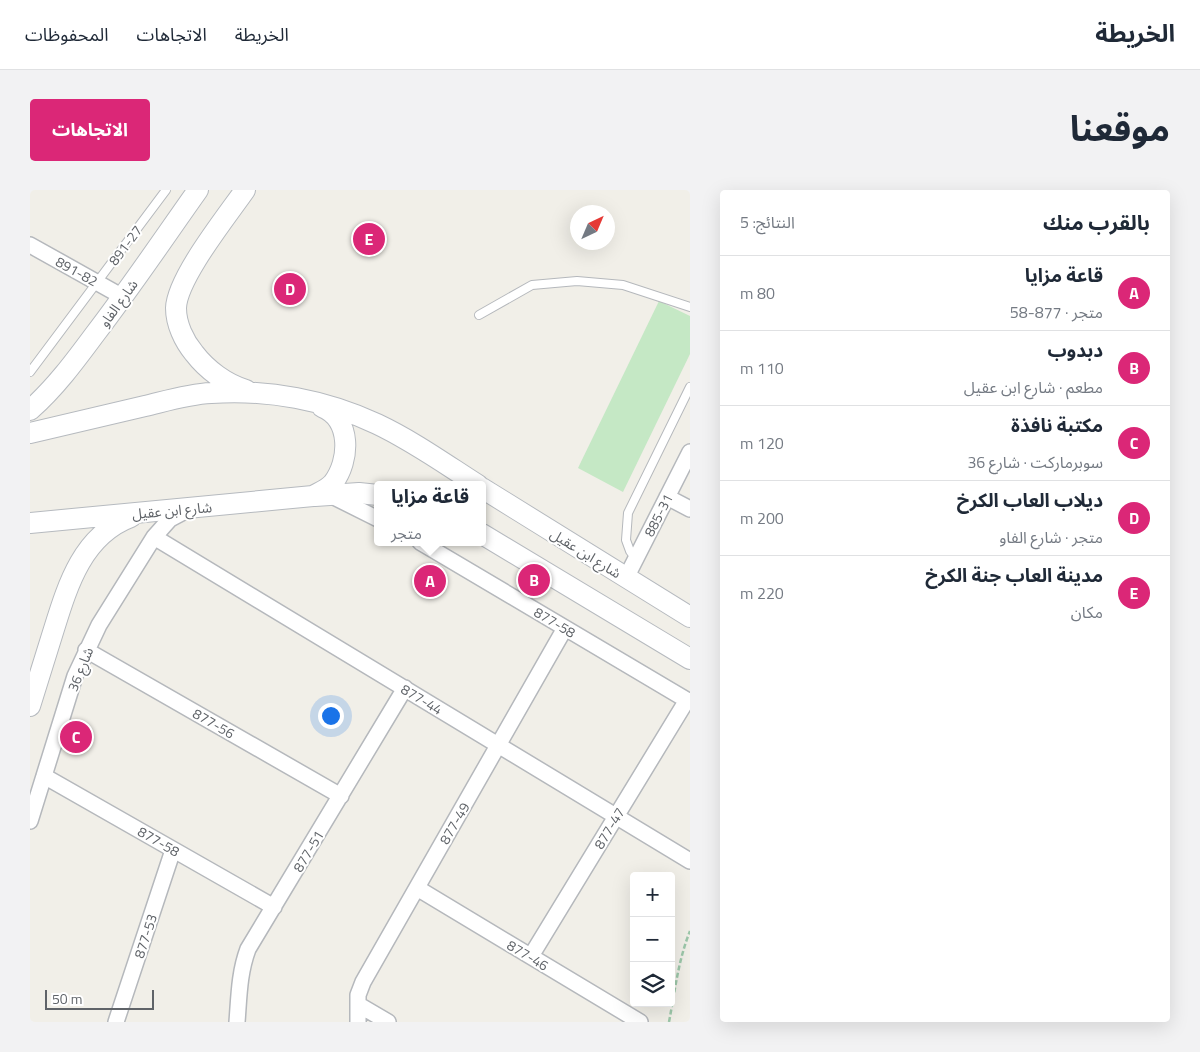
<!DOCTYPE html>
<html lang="ar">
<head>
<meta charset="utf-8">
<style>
	:root { --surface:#fff; --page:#f2f2f3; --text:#1f2937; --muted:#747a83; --line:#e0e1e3; --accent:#db2777 }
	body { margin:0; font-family:"Titillium Web","Noto Sans Arabic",sans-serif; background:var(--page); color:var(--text); direction:rtl }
	.controls { position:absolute; right:15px; bottom:15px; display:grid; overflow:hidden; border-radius:5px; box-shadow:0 5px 20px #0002 }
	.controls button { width:45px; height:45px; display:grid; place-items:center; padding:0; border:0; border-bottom:1px solid var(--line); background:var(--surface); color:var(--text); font:25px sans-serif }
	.compass { position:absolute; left:540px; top:15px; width:45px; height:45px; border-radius:50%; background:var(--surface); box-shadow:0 5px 20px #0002; rotate:44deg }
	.scale { position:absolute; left:15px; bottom:12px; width:109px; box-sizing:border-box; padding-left:5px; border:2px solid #5f6368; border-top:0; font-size:14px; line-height:18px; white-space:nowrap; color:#5f6368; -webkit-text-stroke:4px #fff; paint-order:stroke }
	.you { position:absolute; left:300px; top:525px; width:18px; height:18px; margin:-12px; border:4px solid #fff; border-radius:50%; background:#1a73e8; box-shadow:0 0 0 8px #1a73e833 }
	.badge { display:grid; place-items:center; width:32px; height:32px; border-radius:50%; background:var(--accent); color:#fff; font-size:16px; font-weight:700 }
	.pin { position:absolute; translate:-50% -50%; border:2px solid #fff; box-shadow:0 1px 5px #0006 }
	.popup { position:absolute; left:344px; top:291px; width:112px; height:65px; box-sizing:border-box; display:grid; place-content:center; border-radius:5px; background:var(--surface); filter:drop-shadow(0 1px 4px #0005); font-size:16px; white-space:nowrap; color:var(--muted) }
	.popup b { font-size:19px; color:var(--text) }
	.popup::after { content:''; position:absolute; left:50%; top:100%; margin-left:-10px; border:10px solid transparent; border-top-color:var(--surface) }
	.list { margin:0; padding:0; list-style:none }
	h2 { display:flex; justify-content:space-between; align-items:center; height:65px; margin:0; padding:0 20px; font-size:21px }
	h2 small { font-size:16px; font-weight:400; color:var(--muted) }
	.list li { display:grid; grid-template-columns:32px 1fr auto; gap:15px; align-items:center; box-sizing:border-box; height:75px; padding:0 20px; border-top:1px solid var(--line) }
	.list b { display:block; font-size:19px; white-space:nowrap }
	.list p { margin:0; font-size:16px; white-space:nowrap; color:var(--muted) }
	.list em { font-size:16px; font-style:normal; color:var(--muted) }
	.icon { flex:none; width:28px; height:28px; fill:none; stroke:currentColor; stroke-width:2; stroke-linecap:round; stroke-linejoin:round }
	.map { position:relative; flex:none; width:660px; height:832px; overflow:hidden; direction:ltr; border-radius:5px }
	header { display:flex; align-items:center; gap:30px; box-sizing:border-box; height:70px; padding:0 25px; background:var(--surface); border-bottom:1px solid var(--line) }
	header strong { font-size:24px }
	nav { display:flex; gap:28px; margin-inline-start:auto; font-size:18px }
	.intro { display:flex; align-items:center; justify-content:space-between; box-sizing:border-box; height:120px; padding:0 30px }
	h1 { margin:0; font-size:35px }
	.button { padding:12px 22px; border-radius:5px; background:var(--accent); color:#fff; font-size:18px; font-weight:700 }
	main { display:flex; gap:30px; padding:0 30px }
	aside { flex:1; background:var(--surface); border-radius:5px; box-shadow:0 5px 20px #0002 }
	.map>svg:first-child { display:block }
	.green { fill:#c5e8c5 }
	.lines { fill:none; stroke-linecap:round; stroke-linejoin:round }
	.service-casing { stroke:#b5b8bc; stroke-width:10 }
	.minor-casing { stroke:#b5b8bc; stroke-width:18 }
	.secondary-casing { stroke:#b6babf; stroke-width:22 }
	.path { stroke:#9cc7a9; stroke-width:2.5; stroke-dasharray:5 2.5; stroke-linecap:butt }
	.service { stroke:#fff; stroke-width:8 }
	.minor { stroke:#fff; stroke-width:15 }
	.secondary { stroke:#fff; stroke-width:20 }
	.labels { text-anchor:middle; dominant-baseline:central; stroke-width:4; stroke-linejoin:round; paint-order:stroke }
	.street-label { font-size:14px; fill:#5f6368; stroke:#fff }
</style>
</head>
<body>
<header>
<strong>الخريطة</strong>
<nav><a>الخريطة</a><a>الاتجاهات</a><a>المحفوظات</a></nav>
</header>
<div class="intro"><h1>موقعنا</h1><a class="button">الاتجاهات</a></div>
<main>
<aside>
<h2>بالقرب منك<small>النتائج: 5</small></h2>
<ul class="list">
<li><span class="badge">A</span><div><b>قاعة مزايا</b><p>متجر · 877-58</p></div><em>80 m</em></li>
<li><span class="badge">B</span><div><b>دبدوب</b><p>مطعم · شارع ابن عقيل</p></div><em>110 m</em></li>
<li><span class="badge">C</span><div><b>مكتبة نافذة</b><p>سوبرماركت · شارع 36</p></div><em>120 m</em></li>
<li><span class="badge">D</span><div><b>ديلاب العاب الكرخ</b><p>متجر · شارع الفاو</p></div><em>200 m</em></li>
<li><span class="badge">E</span><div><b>مدينة العاب جنة الكرخ</b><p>مكان</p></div><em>220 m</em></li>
</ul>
</aside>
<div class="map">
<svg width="660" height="832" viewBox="0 0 660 832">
	<rect width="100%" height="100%" fill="#f1efe8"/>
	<path class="green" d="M 629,111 L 660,126 L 660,164 L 593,302 L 548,278 Z"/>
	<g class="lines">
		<defs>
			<path id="service" d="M 449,125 L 502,95 L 547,91 L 593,95 L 660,117
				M 0,182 L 136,0
				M 606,369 L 600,361 L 596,350 L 598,323 L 660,197"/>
			<path id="minor" d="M 0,55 L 93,107
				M 300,305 L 348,329
				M 637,307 L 660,319
				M 124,347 L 660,671
				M 390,352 L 660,512
				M 596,388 L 660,262
				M 56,460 L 311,606
				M 14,586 L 244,717
				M 0,631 L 45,486 L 69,435 L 124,347 L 140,329 L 157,320
				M 387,698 L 610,832
				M 501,766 L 657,510
				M 329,815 L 358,832
				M 86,832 L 143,660
				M 207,832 C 209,807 209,783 218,759 L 375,498
				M 328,832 L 328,805 L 333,792 L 535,438"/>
			<path id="secondary" d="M 215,0 C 197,26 147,88 146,118 C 146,134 154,151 164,163 C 177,180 196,194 216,200
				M 0,220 C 25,198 45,171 65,144 C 101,97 134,48 168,0
				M 0,243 C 38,234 76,225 115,216 C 136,211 159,204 181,203 C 238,199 296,210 347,234 C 383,251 415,274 448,295
				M 452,298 L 660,427
				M 285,306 L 329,303 L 348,305
				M 0,333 L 283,306 C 290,302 298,299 303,293 C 320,271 322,229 292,217
				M 452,344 L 660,469
				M 0,516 C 8,491 16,465 24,439 C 38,394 53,345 101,327"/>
		</defs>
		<use href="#service" class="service-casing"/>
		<use href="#minor" class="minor-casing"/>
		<use href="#secondary" class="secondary-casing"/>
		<path class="path" d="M 639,832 C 645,801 648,771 660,741"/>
		<use href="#service" class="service"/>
		<use href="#minor" class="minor"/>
		<use href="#secondary" class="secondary"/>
	</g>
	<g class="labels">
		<g class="street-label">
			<text transform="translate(95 55) rotate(-53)">891-27</text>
			<text transform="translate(47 81) rotate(29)">891-82</text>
			<text transform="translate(88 113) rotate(-54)">شارع الفاو</text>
			<text transform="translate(142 320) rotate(-5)">شارع ابن عقيل</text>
			<text transform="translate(628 325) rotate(-63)">885-31</text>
			<text transform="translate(556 363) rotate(32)">شارع ابن عقيل</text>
			<text transform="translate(525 432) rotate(31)">877-58</text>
			<text transform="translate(50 479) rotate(-68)">شارع 36</text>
			<text transform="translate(392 509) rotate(31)">877-44</text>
			<text transform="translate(184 533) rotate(30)">877-56</text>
			<text transform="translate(424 633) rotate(-60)">877-49</text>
			<text transform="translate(579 638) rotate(-59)">877-47</text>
			<text transform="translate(129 651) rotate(30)">877-58</text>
			<text transform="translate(278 661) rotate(-59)">877-51</text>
			<text transform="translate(115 746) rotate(-72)">877-53</text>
			<text transform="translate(498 765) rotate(31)">877-46</text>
		</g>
	</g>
</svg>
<div class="controls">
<button>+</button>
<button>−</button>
<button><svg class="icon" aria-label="layers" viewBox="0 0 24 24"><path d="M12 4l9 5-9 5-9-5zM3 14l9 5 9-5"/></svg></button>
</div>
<svg class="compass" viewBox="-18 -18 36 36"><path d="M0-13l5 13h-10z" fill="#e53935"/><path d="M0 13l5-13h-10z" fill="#747a83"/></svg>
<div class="scale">50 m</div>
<div class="you"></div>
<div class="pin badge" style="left:400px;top:391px">A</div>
<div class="popup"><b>قاعة مزايا</b>متجر</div>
<div class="pin badge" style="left:504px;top:390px">B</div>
<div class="pin badge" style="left:46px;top:547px">C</div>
<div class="pin badge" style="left:260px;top:99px">D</div>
<div class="pin badge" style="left:339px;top:49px">E</div>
</div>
</main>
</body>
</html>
